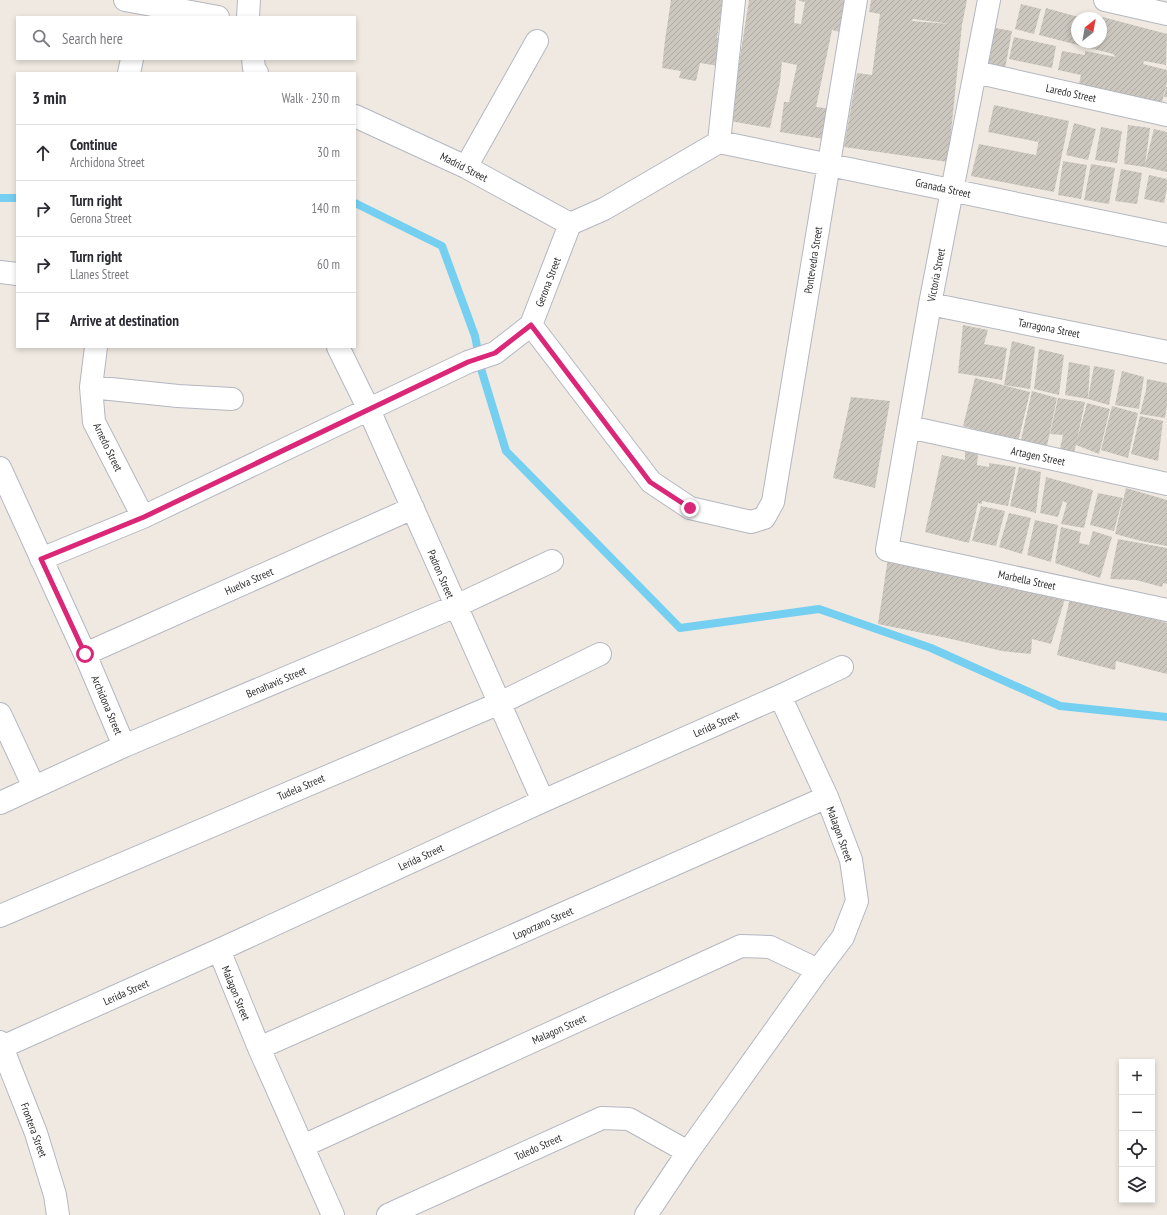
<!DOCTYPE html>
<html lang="en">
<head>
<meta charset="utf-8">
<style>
	:root { --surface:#fff; --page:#f2f2f3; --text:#2b2b33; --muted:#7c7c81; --line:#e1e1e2 }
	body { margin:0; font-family:"PT Sans Narrow",sans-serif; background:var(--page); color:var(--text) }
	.controls { position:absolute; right:12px; bottom:12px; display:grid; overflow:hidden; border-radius:0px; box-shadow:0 2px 6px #0003 }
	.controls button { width:36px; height:36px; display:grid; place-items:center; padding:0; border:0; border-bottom:1px solid var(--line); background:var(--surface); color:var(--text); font:20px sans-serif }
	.compass { position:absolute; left:1071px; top:12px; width:36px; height:36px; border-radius:50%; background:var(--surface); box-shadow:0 2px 6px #0003; rotate:31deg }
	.stop { position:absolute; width:12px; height:12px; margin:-9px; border:3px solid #db2777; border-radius:50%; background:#fff }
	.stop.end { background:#db2777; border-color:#fff; box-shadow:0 1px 4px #0008 }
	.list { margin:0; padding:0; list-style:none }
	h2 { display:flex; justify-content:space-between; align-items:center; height:52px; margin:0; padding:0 16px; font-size:17px }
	h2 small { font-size:13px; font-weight:400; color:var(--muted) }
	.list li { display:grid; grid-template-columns:26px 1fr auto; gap:12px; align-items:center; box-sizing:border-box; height:56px; padding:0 16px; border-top:1px solid var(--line) }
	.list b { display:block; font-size:15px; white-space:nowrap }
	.list p { margin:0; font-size:13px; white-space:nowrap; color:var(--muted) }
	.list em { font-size:13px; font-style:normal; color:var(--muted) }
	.icon { flex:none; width:22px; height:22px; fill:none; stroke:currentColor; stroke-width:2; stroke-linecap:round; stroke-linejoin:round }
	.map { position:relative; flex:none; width:1167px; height:1215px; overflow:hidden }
	.search { position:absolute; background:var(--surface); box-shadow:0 2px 6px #0003; left:16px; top:16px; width:340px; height:44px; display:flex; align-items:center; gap:10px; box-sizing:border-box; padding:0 14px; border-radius:0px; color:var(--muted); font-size:15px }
	.panel { position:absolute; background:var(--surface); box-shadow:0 2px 6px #0003; left:16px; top:72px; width:340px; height:276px; border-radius:0px }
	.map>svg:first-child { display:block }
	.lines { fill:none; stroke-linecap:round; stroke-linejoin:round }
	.stream { stroke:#75cff0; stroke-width:8 }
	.building { fill:url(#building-hatch); fill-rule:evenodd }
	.street-casing { stroke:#b4b7c1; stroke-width:24 }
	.street { stroke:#fff; stroke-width:22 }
	.route { stroke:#db2777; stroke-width:5 }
	.labels { text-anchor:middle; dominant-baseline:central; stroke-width:4; stroke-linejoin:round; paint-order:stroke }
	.street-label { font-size:11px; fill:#2e2e2e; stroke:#fff }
</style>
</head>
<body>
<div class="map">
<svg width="1167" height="1215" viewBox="0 0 1167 1215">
	<defs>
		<pattern id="building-hatch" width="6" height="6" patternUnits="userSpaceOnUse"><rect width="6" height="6" fill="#cbc7bf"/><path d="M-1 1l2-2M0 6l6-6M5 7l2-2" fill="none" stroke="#afaba4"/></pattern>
	</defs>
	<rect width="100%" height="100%" fill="#efe9e1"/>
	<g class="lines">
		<path class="stream" d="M 0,198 L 17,198
			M 355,203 L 442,246 L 475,336 L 482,372 L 506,451 L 680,628 L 819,609 L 931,648 L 1060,706 L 1167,717"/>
	</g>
	<path class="building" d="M 671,0 L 723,0 L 717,38 L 723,39 L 719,66 L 700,63 L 696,81 L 679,78 L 681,71 L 662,68 L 665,40 Z
		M 749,0 L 796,0 L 794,23 L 801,24 L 805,2 L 799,1 L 799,0 L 848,0 L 844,33 L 832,30 L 816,107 L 835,109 L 830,140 L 780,132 L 784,102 L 789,102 L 797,65 L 782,62 L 780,82 L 770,128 L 730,121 Z
		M 871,0 L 967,0 L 962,25 L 948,162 L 844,147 L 857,73 L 872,75 L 880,14 L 869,12 ZM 913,19 L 951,24 L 912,21 Z
		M 1021,4 L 1041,9 L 1034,34 L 1015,29 Z
		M 1046,8 L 1082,18 L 1077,18 L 1077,42 L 1101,42 L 1101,18 L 1095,18 L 1095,15 L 1167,34 L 1166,65 L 1144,61 L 1143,64 L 1167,70 L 1167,82 L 1161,106 L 1078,88 L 1081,75 L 1058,70 L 1062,51 L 1085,55 L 1085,51 L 1116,57 L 1113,54 L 1039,35 Z
		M 990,27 L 1012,31 L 1005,69 L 982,65 Z
		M 1014,37 L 1056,46 L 1052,68 L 1009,59 Z
		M 1166,87 L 1167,87 L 1167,97 L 1164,97 Z
		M 994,105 L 1069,121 L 1054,192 L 971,176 L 979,144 L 1036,155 L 1040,133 L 1038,142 L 988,132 Z
		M 1074,123 L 1096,129 L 1088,160 L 1066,155 Z
		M 1128,125 L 1150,128 L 1145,165 L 1154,129 L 1167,132 L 1167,172 L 1145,167 L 1124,164 Z
		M 1101,127 L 1122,131 L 1117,163 L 1095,160 Z
		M 1063,161 L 1087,165 L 1081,199 L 1058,195 Z
		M 1091,164 L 1115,168 L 1109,204 L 1084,200 Z
		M 1121,169 L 1142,173 L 1137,204 L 1115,201 Z
		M 1149,175 L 1167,179 L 1167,188 L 1164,203 L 1144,199 Z
		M 963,325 L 988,330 L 984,344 L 1007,348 L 1002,380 L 958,373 Z
		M 1012,341 L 1035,347 L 1030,389 L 1004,385 Z
		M 1039,349 L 1064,355 L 1059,395 L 1034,389 Z
		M 1069,362 L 1090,366 L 1088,399 L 1065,395 Z
		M 1094,366 L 1115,370 L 1109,405 L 1088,399 Z
		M 1122,371 L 1144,377 L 1139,409 L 1115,405 Z
		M 975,378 L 1030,392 L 1018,442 L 992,436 L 992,434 L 963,426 Z
		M 1147,379 L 1167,383 L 1167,404 L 1165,418 L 1140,414 L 1146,390 Z
		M 1032,391 L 1057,398 L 1047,446 L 1021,440 Z
		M 851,397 L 890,401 L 875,488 L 833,478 Z
		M 1058,398 L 1085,402 L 1077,440 L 1087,403 L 1110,409 L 1099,454 L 1076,445 L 1074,452 L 1060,449 L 1063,435 L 1050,434 Z
		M 1112,406 L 1138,413 L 1128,458 L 1101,450 Z
		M 1140,416 L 1163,421 L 1158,461 L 1131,454 Z
		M 965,450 L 978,454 L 977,465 L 989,467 L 989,463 L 1016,467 L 1008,506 L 982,501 L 982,504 L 978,503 L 969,543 L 925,532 L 942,455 L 965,460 Z
		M 1019,467 L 1041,472 L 1036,513 L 1010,506 Z
		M 1046,477 L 1093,490 L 1084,528 L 1061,524 L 1067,503 L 1063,501 L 1058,517 L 1040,513 Z
		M 1126,488 L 1167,500 L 1167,546 L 1141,541 L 1115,534 Z
		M 1098,493 L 1123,498 L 1114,531 L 1090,525 Z
		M 981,506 L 1005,511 L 996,546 L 972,541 Z
		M 1009,513 L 1031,518 L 1022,554 L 999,547 Z
		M 1035,520 L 1058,525 L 1051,562 L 1027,555 Z
		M 1061,527 L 1081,532 L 1079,543 L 1089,545 L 1093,531 L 1112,537 L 1100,578 L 1055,563 Z
		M 1118,539 L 1167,548 L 1167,584 L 1163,583 L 1162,587 L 1136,580 L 1110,579 Z
		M 888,558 L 962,575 L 1013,589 L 1065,599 L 1051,644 L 1032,639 L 1031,654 L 1002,651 L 947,638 L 878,624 Z
		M 1070,598 L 1122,610 L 1167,623 L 1167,674 L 1116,661 L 1115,670 L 1057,655 Z"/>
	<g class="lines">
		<defs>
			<path id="street" d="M 125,0 L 218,17
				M 989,0 L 930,304 L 887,550 L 1167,610
				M 1105,0 L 1167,14
				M 248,17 L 249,0
				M 253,59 L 254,68 L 257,73
				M 975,72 L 1167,115
				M 129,73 L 132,59
				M 355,116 L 466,167 L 570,224
				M 719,142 L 1167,235
				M 466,167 L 537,41
				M 570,224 L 604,209 L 719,142 L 734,0
				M 0,272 L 17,274
				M 930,304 L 1167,352
				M 531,325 L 651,482 L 690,508 L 751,522 L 764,518 L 773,502 L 856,0
				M 96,347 L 91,387 L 94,422 L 143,517
				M 338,347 L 369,410 L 543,801
				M 91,387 L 178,396 L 232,399
				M 909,427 L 1167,484
				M 0,468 L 85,654 L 124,746
				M 41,559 L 143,517 L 468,362 L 495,353 L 531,325 L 570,224
				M 85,654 L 413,508
				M 0,714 L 34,787
				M 0,803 L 124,746 L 456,606 L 552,561
				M 0,916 L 500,703 L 600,654
				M 219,950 L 259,1048 L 333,1215
				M 0,1042 L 36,1133 L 55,1195 L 58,1215
				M 0,1048 L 219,950 L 543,801 L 780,696 L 842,667
				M 259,1048 L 827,797
				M 303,1146 L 741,946 L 770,947 L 818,970
				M 388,1215 L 602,1118 L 629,1119 L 688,1152
				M 646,1215 L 688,1152 L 818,970 L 843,937 L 857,901 L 851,860 L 827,797 L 780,696"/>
		</defs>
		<use href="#street" class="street-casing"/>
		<use href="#street" class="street"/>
	</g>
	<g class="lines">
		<path class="route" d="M 85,654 L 41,559 L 144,517 L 468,362 L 495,353 L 531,325 L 650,482 L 690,508"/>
	</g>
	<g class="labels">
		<g class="street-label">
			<text transform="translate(1071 93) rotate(12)">Laredo Street</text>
			<text transform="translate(464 167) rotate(27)">Madrid Street</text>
			<text transform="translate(943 188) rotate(12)">Granada Street</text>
			<text transform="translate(813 260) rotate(-81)">Pontevedra Street</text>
			<text transform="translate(936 275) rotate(-79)">Victoria Street</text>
			<text transform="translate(548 282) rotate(-69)">Gerona Street</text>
			<text transform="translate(1049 328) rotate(11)">Tarragona Street</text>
			<text transform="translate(108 447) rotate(64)">Arnedo Street</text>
			<text transform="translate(1038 456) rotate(12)">Artagen Street</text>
			<text transform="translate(441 574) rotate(67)">Padron Street</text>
			<text transform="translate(1027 580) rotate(12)">Marbella Street</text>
			<text transform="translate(249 581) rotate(-24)">Huelva Street</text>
			<text transform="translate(276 682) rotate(-23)">Benahavis Street</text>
			<text transform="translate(107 705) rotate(67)">Archidona Street</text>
			<text transform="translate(716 724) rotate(-24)">Lerida Street</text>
			<text transform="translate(301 787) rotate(-23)">Tudela Street</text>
			<text transform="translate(840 834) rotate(70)">Malagon Street</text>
			<text transform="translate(421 857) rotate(-25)">Lerida Street</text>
			<text transform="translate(543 923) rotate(-24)">Loporzano Street</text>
			<text transform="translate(126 992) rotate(-24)">Lerida Street</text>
			<text transform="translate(236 993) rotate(68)">Malagon Street</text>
			<text transform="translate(559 1029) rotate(-24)">Malagon Street</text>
			<text transform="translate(34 1130) rotate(70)">Frontera Street</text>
			<text transform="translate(538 1147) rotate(-24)">Toledo Street</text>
		</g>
	</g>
</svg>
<div class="controls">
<button>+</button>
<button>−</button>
<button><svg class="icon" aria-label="locate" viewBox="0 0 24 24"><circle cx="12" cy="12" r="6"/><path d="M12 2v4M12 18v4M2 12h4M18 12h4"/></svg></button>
<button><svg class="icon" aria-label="layers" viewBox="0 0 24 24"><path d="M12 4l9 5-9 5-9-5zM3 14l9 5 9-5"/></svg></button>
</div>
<svg class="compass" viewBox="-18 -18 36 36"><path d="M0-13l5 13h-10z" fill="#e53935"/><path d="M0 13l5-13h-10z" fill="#7c7c81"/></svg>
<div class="stop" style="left:85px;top:654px"></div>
<div class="stop end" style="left:690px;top:508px"></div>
<div class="search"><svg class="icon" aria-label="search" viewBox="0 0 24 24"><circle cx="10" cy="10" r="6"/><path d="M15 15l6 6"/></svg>Search here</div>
<section class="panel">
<h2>3 min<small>Walk · 230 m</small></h2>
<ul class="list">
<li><svg class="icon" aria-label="ahead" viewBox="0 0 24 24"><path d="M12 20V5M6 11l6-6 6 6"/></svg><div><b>Continue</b><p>Archidona Street</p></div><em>30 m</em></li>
<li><svg class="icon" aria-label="right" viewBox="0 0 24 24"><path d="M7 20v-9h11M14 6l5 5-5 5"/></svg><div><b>Turn right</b><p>Gerona Street</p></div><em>140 m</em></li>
<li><svg class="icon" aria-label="right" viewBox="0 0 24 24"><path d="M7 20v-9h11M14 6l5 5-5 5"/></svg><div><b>Turn right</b><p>Llanes Street</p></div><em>60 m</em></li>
<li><svg class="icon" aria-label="arrive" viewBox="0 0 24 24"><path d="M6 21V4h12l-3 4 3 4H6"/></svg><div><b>Arrive at destination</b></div></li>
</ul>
</section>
</div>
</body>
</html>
